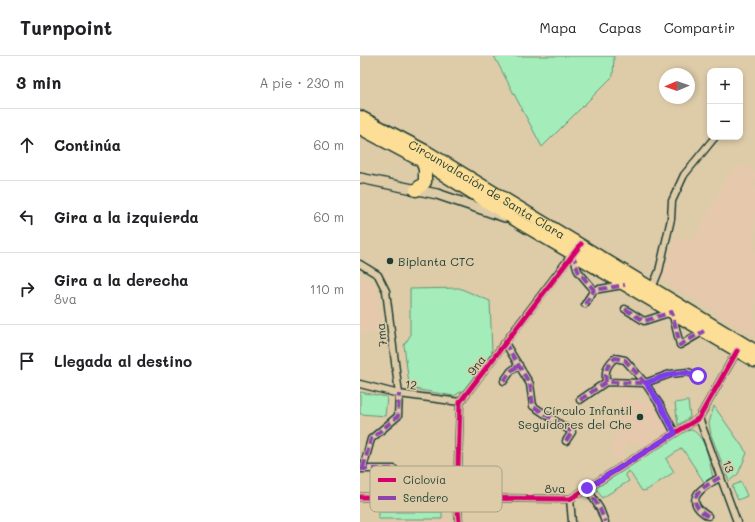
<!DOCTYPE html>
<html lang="es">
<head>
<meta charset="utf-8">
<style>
	:root { --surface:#fff; --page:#f6f6f6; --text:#202124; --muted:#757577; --line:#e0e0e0 }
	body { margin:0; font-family:Mali,sans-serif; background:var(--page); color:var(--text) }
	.controls { position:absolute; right:12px; top:12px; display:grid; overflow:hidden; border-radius:8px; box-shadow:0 2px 6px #0003 }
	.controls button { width:36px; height:36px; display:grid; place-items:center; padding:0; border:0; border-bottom:1px solid var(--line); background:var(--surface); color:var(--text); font:20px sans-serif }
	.compass { position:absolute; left:299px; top:12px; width:36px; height:36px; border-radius:50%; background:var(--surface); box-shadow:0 2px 6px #0003; rotate:268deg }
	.stop { position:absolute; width:12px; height:12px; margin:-9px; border:3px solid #7c3aed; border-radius:50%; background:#fff }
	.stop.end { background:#7c3aed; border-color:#fff; box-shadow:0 1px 4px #0008 }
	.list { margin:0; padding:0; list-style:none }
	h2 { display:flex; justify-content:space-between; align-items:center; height:52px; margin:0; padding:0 16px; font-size:17px }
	h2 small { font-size:13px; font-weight:400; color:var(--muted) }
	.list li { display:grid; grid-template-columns:26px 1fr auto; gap:12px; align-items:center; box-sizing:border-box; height:72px; padding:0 16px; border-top:1px solid var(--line) }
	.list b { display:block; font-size:15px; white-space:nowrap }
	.list p { margin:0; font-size:13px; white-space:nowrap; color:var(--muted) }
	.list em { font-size:13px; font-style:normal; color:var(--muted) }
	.icon { flex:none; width:22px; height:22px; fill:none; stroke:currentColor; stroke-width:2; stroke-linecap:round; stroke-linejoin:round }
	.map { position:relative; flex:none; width:395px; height:466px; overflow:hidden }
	header { display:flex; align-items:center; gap:24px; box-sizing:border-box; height:56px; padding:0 20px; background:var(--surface); border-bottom:1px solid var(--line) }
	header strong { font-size:19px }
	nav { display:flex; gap:22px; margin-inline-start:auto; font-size:14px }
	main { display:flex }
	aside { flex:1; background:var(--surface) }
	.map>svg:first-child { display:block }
	.built { fill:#e6c8ad }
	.green { fill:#a4ecba; stroke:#629477 }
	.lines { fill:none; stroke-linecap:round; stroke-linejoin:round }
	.street-casing { stroke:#1f3d34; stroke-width:9 }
	.secondary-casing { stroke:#1f3d34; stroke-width:12 }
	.highway-casing { stroke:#1f3d34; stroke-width:15 }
	.street { stroke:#decca9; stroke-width:6 }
	.secondary { stroke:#decca9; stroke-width:9 }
	.highway { stroke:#fcde96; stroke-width:12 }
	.quiet { stroke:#8e44ad; stroke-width:4; stroke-dasharray:8 4; stroke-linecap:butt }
	.cycleway-casing { stroke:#decca9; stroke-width:8 }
	.cycleway { stroke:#d6006c; stroke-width:5 }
	.route { stroke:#7c3aed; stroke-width:5 }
	.poi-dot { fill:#1f3d34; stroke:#decca9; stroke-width:1.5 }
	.labels { text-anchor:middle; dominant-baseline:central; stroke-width:3; stroke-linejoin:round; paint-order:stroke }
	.street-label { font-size:12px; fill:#1f3d34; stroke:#decca9 }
	.poi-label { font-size:12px; fill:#1f3d34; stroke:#decca9; text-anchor:start }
	.key { fill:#decca9; stroke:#a5a186; stroke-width:1 }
	.key-label { font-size:11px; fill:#1f3d34 }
</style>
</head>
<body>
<header>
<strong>Turnpoint</strong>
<nav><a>Mapa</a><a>Capas</a><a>Compartir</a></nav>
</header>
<main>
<aside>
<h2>3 min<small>A pie · 230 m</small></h2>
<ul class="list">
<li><svg class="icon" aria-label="ahead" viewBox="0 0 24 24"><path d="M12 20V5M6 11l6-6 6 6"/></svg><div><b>Continúa</b></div><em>60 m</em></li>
<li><svg class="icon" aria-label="left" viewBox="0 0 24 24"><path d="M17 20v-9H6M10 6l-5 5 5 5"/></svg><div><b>Gira a la izquierda</b></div><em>60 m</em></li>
<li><svg class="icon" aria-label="right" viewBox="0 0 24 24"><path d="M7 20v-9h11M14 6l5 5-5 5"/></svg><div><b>Gira a la derecha</b><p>8va</p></div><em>110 m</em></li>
<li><svg class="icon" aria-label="arrive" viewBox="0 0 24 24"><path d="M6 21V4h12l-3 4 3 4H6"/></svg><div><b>Llegada al destino</b></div></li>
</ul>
</aside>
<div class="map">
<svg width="395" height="466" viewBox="0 0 395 466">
	<rect width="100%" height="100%" fill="#decca9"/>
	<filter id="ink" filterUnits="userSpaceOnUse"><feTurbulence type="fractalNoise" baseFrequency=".025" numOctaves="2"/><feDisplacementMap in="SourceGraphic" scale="8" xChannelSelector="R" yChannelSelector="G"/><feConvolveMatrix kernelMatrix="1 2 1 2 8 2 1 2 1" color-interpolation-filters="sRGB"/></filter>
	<g filter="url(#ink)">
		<path class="built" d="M 382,107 L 395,117 L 395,280 L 301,222 L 316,182 L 333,185 L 365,124 Z
			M 0,222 L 7,222 L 16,230 L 20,277 L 0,278 Z
			M 262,341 L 294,348 L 310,374 L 286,389 L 266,385 L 262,403 L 258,406 L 251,395 Z
			M 27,463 L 91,463 L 92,466 L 27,466 Z"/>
		<path class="green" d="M 134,0 L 254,0 L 253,20 L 182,91 Z
			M 99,232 L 130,245 L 132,297 L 104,334 L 94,340 L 54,333 L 49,328 L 44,289 L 50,280 L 50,233 Z
			M 0,336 L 27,341 L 25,360 L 0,358 Z
			M 328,345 L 330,361 L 318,369 L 315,347 Z
			M 354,350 L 387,397 L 378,418 L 369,425 L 351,379 L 349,367 Z
			M 332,374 C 347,382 349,406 353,422 L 344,426 L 322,392 L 306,403 L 314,416 L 287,434 L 282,435 L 269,415 L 265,418 L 269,425 L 242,442 L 236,432 L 325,375 Z
			M 381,426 L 387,440 L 378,444 L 372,430 Z
			M 18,456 L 82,456 L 82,463 L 18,463 Z"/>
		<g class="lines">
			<defs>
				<path id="street" d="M 213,199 L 218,215 L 234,234 L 263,229
					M 0,208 L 18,219 L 26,235 L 39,338 L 38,360 L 11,383 L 3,412
					M 292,232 L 299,215 L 311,163 L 312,145 L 324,119 L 355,81
					M 225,248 L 234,234
					M 265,253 L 284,265 L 312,256 L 320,289 L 344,275
					M 145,287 L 170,328 L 173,350 L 212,376 L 206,385
					M 144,325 L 151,315 L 159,309
					M 246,326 C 245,315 246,310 255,302 L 265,304 L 285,327 L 300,349 L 315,377
					M 0,328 L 39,338 L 100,346
					M 220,344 L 246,326 L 285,327 L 310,318 L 328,316 L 338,320
					M 339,362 L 377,466
					M 0,413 L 34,413
					M 227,432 L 240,453 L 245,466
					M 0,441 L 210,443 L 339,362 L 377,295
					M 210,443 L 212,466
					M 348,460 C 321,444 342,431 361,421
					M 99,466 L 97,442 L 100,346 L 214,196"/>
				<path id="secondary" d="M 0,122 L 77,138 L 145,161"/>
				<g id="highway">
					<path id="s1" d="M 0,61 L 65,95 L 395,295"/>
					<path d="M 0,72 L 62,105 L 159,166 L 395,305"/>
					<path d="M 56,134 L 65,126 L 65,113 L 62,105"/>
				</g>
			</defs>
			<use href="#street" class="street-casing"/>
			<use href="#secondary" class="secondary-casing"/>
			<use href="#highway" class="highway-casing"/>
			<use href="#street" class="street"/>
			<use href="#secondary" class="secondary"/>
			<use href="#highway" class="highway"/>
			<path class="quiet" d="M 213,198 L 218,215 L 234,234 L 265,229
				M 225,248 L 234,234
				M 265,253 L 284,265 L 312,256 L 320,289 L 344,275
				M 145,287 L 170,328 L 173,350 L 212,376 L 206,385
				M 144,325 L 151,315 L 159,309
				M 246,326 C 245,315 246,310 255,302 L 265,304 L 285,327 L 300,349 L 315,377
				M 220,344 L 246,326 L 285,327 L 310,318 L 328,316 L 338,320
				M 3,412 L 11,383 L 38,360 L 39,338
				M 0,413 L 34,413
				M 227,432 L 240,453 L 245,466
				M 348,460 C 321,444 342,431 361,421"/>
			<defs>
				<path id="cycleway" d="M 0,441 L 210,443 L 339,362 L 377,295
					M 99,466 L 97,442 L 100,346 L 221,188"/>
			</defs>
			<use href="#cycleway" class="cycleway-casing"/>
			<use href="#cycleway" class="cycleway"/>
		</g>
	</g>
	<g class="lines" filter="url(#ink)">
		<path class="route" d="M 227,432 L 315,377 L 300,348 L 286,327 C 303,321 320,312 338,320"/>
	</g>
	<g class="poi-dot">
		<circle cx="30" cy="205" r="4"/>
		<circle cx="280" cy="361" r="4"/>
	</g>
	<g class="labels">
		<g class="street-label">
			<text stroke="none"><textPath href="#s1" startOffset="146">Circunvalación de Santa Clara</textPath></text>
			<text transform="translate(21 279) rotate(-97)">7ma</text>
			<text transform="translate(116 309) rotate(-53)">9na</text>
			<text transform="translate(51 328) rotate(7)">12</text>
			<text transform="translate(369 410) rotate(70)">13</text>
			<text transform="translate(195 432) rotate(-2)">8va</text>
		</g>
		<g class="poi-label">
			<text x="38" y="205">Biplanta CTC</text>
			<text x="272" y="354" text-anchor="end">Círculo Infantil<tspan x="272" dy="14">Seguidores del Che</tspan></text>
		</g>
	</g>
	<rect x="10" y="410" width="132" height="46" rx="6" class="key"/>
	<rect x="18" y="422" width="18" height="4" fill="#d6006c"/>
	<rect x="18" y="440" width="18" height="4" fill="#8e44ad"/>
	<g class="key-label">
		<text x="43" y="428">Ciclovía</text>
		<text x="43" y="446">Sendero</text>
	</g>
</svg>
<div class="controls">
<button>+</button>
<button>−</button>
</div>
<svg class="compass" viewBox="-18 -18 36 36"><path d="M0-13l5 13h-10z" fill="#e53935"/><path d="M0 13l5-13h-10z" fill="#757577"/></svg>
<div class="stop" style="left:338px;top:320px"></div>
<div class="stop end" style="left:227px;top:432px"></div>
</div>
</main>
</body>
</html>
